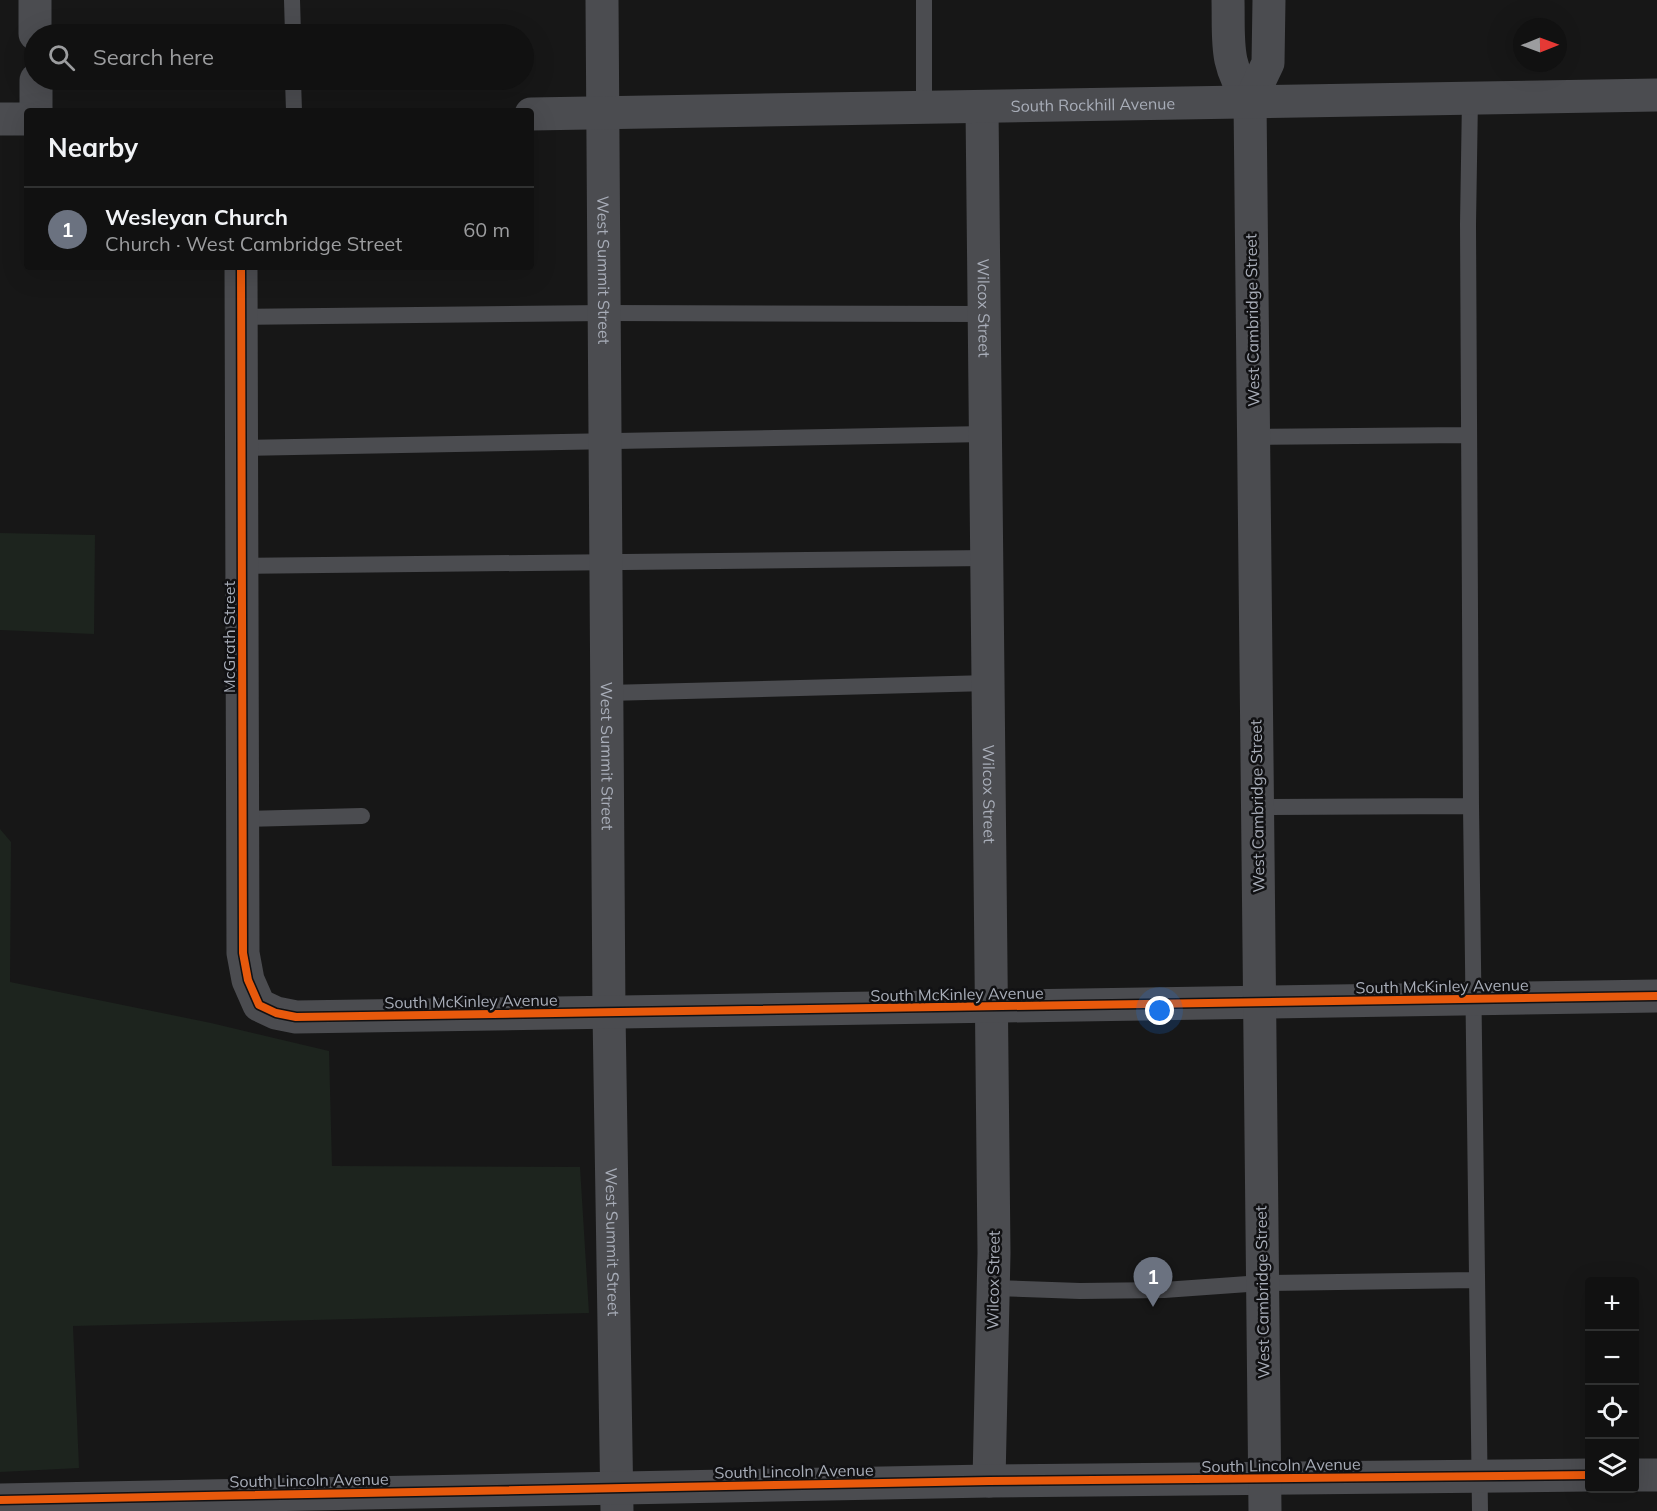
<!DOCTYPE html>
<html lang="en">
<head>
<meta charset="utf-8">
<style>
	:root { --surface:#111; --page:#1a1a1a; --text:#f1f3f6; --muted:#9c9d9f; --line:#303131; --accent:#757880 }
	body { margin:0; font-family:Mulish,sans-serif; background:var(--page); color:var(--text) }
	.controls { position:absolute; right:18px; bottom:18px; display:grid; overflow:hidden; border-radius:6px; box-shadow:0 6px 24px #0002 }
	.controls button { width:54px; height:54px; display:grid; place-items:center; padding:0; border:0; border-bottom:2px solid var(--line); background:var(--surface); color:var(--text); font:30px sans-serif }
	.compass { position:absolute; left:1513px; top:18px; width:54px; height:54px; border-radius:50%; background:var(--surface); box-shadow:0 6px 24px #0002; rotate:89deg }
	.you { position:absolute; left:1160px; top:1011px; width:21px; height:21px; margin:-15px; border:4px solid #fff; border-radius:50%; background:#1a73e8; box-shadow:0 0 0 9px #1a73e833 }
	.badge { display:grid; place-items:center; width:39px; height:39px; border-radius:50%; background:var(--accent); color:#fff; font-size:20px; font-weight:700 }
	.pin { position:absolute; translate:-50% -50px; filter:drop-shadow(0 2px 3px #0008) }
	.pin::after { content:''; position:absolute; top:32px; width:21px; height:18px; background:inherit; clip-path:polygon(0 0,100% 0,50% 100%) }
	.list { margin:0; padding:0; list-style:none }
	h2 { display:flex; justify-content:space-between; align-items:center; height:78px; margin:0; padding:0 24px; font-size:26px }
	h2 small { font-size:20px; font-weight:400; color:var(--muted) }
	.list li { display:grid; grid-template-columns:39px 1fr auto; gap:18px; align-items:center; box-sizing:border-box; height:84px; padding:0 24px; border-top:2px solid var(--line) }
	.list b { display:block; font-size:22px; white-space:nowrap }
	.list p { margin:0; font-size:20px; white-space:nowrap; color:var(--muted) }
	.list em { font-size:20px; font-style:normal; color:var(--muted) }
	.icon { flex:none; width:33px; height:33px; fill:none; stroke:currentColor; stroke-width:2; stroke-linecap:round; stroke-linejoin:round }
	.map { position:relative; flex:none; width:1657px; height:1511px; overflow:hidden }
	.search { position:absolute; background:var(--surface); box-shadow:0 6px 24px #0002; left:24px; top:24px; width:510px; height:66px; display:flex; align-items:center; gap:15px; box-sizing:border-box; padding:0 21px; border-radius:33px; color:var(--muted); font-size:22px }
	.panel { position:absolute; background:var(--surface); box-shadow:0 6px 24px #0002; left:24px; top:108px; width:510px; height:162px; border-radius:6px }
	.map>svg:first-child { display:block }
	.green { fill:#1d241e }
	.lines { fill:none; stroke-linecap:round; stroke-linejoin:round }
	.service { stroke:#4b4c50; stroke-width:16 }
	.minor { stroke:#4b4c50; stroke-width:33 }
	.tertiary { stroke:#4b4c50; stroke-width:33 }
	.cycleway-casing { stroke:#111113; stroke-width:11 }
	.cycleway { stroke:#e8590c; stroke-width:8 }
	.labels { text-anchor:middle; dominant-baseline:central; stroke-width:5; stroke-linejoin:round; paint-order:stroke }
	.street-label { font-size:16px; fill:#a8adb8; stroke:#111113 }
</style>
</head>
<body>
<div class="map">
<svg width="1657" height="1511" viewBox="0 0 1657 1511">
	<rect width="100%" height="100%" fill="#171717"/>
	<path class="green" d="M 0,533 L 95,535 L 94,634 L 0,630 Z
		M 0,829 L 11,842 L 10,982 L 211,1023 L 329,1051 L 332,1166 L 580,1167 L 589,1313 L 73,1326 L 79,1468 L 0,1472 Z"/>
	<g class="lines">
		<path class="service" d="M 292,0 L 293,34
			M 924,0 L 924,108
			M 293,80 L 294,111
			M 1470,98 L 1468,224 L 1471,806 L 1480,1511
			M 241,317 L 605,313 L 984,314
			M 1253,437 L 1469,435
			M 241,448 L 985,434
			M 242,566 L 987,558
			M 607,693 L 989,683
			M 1257,807 L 1471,806
			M 243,819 L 362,816
			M 993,1288 L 1080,1291 L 1164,1290 L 1262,1283 L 1476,1280"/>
		<g class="minor">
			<path d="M 35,0 L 35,34"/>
			<path id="s1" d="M 602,0 L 609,1013 L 617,1511"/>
			<path d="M 1228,0 C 1229,43 1224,64 1250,101"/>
			<path d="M 36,80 L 36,111"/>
			<path id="s2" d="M 982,107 L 994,1253 L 989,1481"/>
			<path d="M 241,267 L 243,953 L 248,980 L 259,1005 L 276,1013 L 296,1017 L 1657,996"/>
			<path d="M 1634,1475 L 1657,1475"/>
			<path d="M 0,1500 L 989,1481 L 1590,1475"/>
			<path d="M 1265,1511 L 1250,101 L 1268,63 L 1269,0"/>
		</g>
		<g class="tertiary">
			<path id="s3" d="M 531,114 L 1657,95"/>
			<path d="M 0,119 L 27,119"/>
		</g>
		<defs>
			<path id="cycleway" d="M 241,267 L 243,953 L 248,980 L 259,1005 L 276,1013 L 296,1017 L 1657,996
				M 0,1500 L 989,1481 L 1590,1475"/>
		</defs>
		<use href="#cycleway" class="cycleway-casing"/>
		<use href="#cycleway" class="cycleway"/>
	</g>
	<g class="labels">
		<g class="street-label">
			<text stroke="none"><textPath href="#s3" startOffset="562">South Rockhill Avenue</textPath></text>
			<text stroke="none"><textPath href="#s1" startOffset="270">West Summit Street</textPath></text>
			<text stroke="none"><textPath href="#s2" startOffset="201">Wilcox Street</textPath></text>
			<text transform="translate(1252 320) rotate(-91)">West Cambridge Street</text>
			<text transform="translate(229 637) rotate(-90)">McGrath Street</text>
			<text stroke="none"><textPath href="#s1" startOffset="756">West Summit Street</textPath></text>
			<text stroke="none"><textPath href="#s2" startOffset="687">Wilcox Street</textPath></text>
			<text transform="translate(1257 806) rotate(-91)">West Cambridge Street</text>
			<text transform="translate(1442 986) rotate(-1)">South McKinley Avenue</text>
			<text transform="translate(957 994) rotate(-1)">South McKinley Avenue</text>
			<text transform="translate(471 1001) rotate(-1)">South McKinley Avenue</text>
			<text stroke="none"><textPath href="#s1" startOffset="1242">West Summit Street</textPath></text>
			<text transform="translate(993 1280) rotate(-89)">Wilcox Street</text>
			<text transform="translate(1262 1292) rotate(-91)">West Cambridge Street</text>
			<text transform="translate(1281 1465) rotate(-1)">South Lincoln Avenue</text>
			<text transform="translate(794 1471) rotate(-1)">South Lincoln Avenue</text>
			<text transform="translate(309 1480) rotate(-1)">South Lincoln Avenue</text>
		</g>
	</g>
</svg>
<div class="controls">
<button>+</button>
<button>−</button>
<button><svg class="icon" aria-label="locate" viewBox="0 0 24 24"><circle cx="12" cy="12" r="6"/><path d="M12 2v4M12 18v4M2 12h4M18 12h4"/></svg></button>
<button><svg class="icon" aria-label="layers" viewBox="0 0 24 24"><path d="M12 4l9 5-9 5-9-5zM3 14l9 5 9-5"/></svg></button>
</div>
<svg class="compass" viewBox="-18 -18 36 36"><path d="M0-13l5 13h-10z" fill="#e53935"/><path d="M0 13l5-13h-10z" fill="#9c9d9f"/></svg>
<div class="you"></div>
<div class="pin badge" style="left:1153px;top:1307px;background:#6b7280">1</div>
<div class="search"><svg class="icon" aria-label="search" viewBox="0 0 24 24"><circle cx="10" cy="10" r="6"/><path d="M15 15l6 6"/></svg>Search here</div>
<section class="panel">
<h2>Nearby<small></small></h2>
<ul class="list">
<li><span class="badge" style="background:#6b7280">1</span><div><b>Wesleyan Church</b><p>Church · West Cambridge Street</p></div><em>60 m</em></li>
</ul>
</section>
</div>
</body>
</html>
